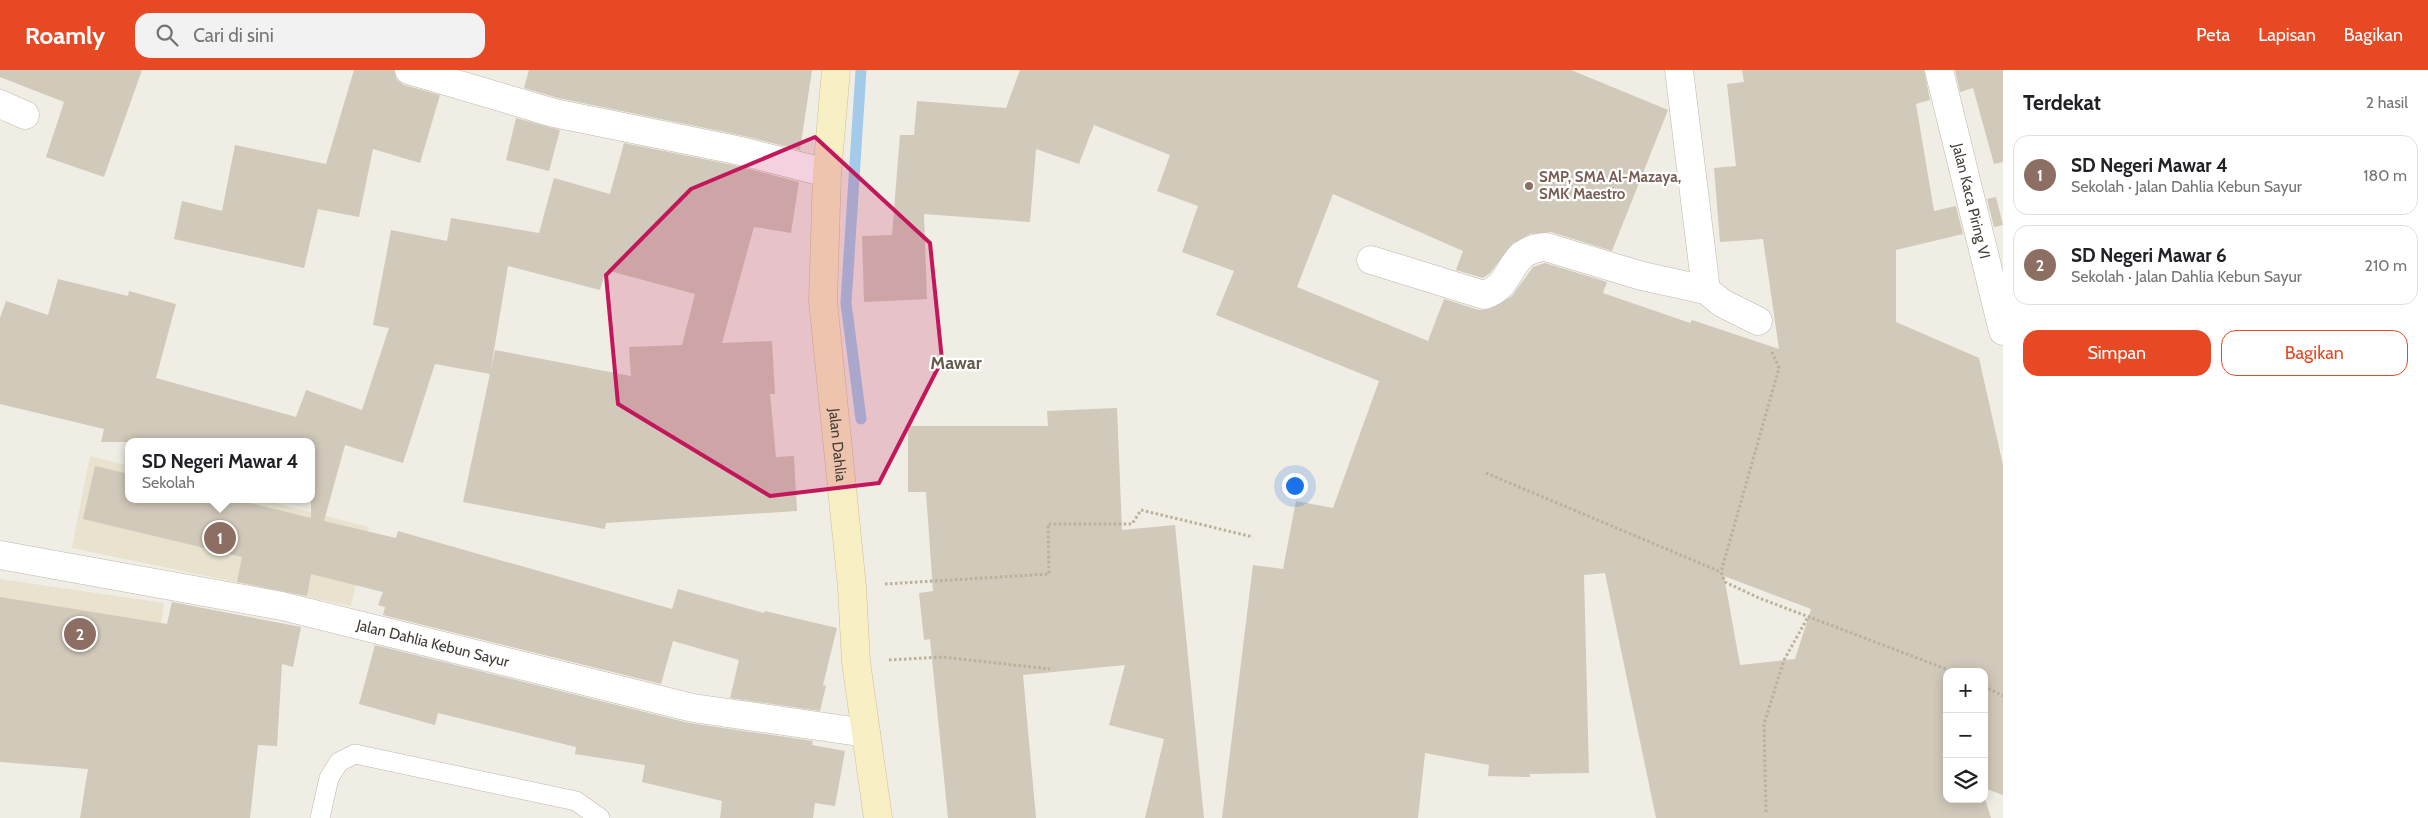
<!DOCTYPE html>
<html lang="id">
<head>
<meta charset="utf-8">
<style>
	:root { --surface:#fff; --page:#f2f2f2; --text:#202124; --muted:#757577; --line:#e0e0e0; --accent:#e74924 }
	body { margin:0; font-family:Cabin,sans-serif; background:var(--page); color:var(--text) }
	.controls { position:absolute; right:15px; bottom:15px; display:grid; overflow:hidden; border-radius:10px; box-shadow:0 2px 12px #0003 }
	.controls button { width:45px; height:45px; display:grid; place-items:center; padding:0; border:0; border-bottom:1px solid var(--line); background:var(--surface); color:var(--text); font:25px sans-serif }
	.you { position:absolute; left:1294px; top:415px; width:18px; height:18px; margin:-12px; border:4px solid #fff; border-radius:50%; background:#1a73e8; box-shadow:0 0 0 8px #1a73e833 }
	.badge { display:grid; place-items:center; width:32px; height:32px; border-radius:50%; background:var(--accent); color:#fff; font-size:16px; font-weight:700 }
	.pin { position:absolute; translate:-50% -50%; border:2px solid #fff; box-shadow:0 1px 5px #0006 }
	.popup { position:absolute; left:125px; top:368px; width:190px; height:65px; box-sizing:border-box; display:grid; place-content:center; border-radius:10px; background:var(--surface); filter:drop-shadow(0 1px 4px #0005); font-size:16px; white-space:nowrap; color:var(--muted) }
	.popup b { font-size:19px; color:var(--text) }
	.popup::after { content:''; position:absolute; left:50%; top:100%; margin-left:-10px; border:10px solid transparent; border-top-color:var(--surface) }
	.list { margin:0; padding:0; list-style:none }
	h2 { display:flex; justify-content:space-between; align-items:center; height:65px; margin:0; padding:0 20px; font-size:21px }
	h2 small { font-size:16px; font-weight:400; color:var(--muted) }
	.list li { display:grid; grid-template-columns:32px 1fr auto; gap:15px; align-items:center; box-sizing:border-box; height:80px; margin:0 10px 10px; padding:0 10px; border:1px solid var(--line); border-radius:15px }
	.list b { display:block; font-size:19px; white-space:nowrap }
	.list p { margin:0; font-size:16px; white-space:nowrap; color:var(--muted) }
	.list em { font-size:16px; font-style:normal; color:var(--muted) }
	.actions { display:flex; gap:10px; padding:15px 20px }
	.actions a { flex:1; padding:11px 0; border:1px solid var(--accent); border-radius:15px; text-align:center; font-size:18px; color:var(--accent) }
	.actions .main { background:var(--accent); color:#fff }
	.icon { flex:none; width:28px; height:28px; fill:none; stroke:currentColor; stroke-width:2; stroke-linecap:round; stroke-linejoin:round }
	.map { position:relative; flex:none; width:2003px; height:748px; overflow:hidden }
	header { display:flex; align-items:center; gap:30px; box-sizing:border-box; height:70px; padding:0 25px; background:var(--accent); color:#fff }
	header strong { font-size:24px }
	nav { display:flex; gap:28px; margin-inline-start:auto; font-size:18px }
	.search { width:350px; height:45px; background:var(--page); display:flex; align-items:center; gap:12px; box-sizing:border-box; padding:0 18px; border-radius:15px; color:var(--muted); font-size:19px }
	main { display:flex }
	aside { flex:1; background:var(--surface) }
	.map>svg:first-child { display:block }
	.education { fill:#e8e2cf }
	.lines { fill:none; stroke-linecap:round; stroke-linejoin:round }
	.stream { stroke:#a4cae9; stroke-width:11 }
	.building { fill:#d1c9ba; fill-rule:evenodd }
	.lane-casing { stroke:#beb8ab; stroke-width:20 }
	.street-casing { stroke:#beb8ab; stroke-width:29 }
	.secondary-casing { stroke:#cdc197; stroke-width:29 }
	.path { stroke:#bbb19a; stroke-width:3; stroke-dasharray:2.5 2.5; stroke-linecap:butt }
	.lane { stroke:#fff; stroke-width:19 }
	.street { stroke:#fff; stroke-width:28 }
	.secondary { stroke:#f9efc5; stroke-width:28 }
	.marked { fill:#c2185b; fill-opacity:0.2; stroke:#c2185b; stroke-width:4; stroke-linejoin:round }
	.education-dot { fill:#8d6e63; stroke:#fff; stroke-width:2 }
	.labels { text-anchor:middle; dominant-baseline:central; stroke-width:4.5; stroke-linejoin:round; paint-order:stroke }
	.education-label { font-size:15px; font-weight:bold; fill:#785e54; stroke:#fff; text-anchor:start }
	.street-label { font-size:15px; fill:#423d35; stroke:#fff }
	.quarter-label { font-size:18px; font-weight:bold; fill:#645b4d; stroke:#fff }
</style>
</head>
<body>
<header>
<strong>Roamly</strong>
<div class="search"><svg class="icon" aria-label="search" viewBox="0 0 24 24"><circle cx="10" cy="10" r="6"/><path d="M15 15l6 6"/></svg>Cari di sini</div>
<nav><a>Peta</a><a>Lapisan</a><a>Bagikan</a></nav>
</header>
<main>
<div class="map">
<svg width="2003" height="748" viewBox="0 0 2003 748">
	<rect width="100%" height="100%" fill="#f0ede4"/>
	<path class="education" d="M 90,386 L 129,396 L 129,429 L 259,429 L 369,457 L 351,536 L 72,478 Z
		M 0,509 L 164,533 L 152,617 L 0,595 Z"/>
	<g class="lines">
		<path class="stream" d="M 861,0 L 846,233 L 861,349"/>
	</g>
	<path class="building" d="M 0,0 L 142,0 L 104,107 L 46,87 L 64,32 L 0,7 Z
		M 354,0 L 394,0 L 397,10 L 404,15 L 440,25 L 420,93 L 373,79 L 359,147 L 318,139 L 304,198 L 174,169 L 182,131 L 222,141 L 235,75 L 326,94 Z
		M 529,0 L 812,0 L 800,80 L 744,66 L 558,28 L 524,18 Z
		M 1020,0 L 1571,0 L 1668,40 L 1612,181 L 1551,162 L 1530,164 L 1513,173 L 1490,203 L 1483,208 L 1456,200 L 1463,181 L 1333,124 L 1297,217 L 1428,271 L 1444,229 L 1479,240 L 1490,239 L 1512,226 L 1533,197 L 1545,193 L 1607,212 L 1603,223 L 1690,253 L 1692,250 L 1779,279 L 1763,169 L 1720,172 L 1714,98 L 1736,96 L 1727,14 L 1744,12 L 1742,0 L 1924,0 L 1930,30 L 1916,34 L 1934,141 L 1956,136 L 1963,164 L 1896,180 L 1896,252 L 1979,288 L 2003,395 L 2003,725 L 1984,718 L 1984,602 L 1947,602 L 1947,729 L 1984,729 L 1984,726 L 1991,748 L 1656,748 L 1605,503 L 1584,505 L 1589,703 L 1530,704 L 1530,707 L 1488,706 L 1489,695 L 1425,683 L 1418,748 L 1222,748 L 1253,495 L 1283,499 L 1296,431 L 1333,438 L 1379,311 L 1216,245 L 1234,201 L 1182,182 L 1198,136 L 1157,121 L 1170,85 L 1094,55 L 1079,94 L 1036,79 L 1030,152 L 924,144 L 927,229 L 864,232 L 862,166 L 892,165 L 900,65 L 914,65 L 917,31 L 1006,38 ZM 1724,506 L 1811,539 L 1795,589 L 1740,595 Z
		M 1955,0 L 2003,0 L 2003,92 L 1994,94 L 1973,18 L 1960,22 Z
		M 516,48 L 560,60 L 549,101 L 506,90 Z
		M 624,73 L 738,96 L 799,112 L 791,163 L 754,157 L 722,273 L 772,271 L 775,324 L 770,324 L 776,387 L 794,386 L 797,441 L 606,453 L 605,459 L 463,432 L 495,280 L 631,306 L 629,277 L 682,275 L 695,224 L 606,200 L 600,220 L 508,196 L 490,304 L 435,294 L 403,393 L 345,375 L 324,451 L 396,468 L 398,461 L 672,539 L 678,519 L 764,543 L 765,541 L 837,558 L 823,615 L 826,616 L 820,641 L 730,628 L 739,590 L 673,571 L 661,614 L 383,545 L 385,537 L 378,535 L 383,522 L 311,504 L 307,526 L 237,512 L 242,487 L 83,449 L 95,396 L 129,404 L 129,429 L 234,429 L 311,448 L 311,372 L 101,372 L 104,359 L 0,334 L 0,248 L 6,231 L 48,245 L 58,209 L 128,226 L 129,221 L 176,234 L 156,308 L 296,347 L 306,320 L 362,340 L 389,258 L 373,255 L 391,160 L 447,171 L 451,148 L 539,163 L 554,108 L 610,124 Z
		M 1996,127 L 2003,155 L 1994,157 L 1987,129 Z
		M 1117,338 L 1122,460 L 1175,455 L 1204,748 L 1145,748 L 1164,669 L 1109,655 L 1125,595 L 1023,605 L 1036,748 L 948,748 L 930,569 L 924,570 L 919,523 L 933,521 L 926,422 L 908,422 L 908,356 L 1048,356 L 1047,341 Z
		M 0,527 L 167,554 L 172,532 L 301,557 L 293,597 L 282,594 L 277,676 L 258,675 L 250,748 L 80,748 L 88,699 L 0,692 Z
		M 375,575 L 689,653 L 813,671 L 812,675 L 845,681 L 835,736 L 815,733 L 813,748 L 720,748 L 722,731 L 642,712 L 645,695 L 575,684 L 576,677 L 438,643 L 435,655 L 359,634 Z"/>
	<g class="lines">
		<defs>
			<path id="lane" d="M 320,748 L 329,708 L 339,692 L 355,684 L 576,731 L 600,748"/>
			<g id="street">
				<path d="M 409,0 L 554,43 L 741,81 L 827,103"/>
				<path d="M 1679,0 L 1706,220 L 1722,233 L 1758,251"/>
				<path id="s1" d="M 1939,0 L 2003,261"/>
				<path d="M 0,34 L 25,45"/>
				<path d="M 1371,190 L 1484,225 C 1516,216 1505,179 1546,177 L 1642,206 L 1706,220"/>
				<path id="s2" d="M 0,485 L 282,536 L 693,638 L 866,663"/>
			</g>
			<g id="secondary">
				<path id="s3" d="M 836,0 L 827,103 L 823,231 L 852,517 L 856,592 L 878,748"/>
			</g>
		</defs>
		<use href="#lane" class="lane-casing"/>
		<use href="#street" class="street-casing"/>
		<use href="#secondary" class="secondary-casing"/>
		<path class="path" d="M 1772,282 L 1779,298 L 1721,502 L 1725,512 L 1759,528 L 1954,602
			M 1486,403 L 1721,502
			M 885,514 L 1049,504 L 1048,454 L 1132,454 L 1141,440 L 1253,467
			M 889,590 L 942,587 L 1050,599
			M 1984,616 L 2003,626
			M 1766,742 L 1764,654 L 1784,590 L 1808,547"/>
		<use href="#lane" class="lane"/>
		<use href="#street" class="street"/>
		<use href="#secondary" class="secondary"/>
	</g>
	<path class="marked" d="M 815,67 L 930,173 L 942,290 L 879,413 L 770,426 L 618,334 L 606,205 L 691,119 Z"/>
	<circle class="education-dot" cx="1529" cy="116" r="5"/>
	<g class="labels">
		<g class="education-label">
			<text x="1539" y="107">SMP, SMA Al-Mazaya,<tspan x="1539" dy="17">SMK Maestro</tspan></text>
		</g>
		<g class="street-label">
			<text stroke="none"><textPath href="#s1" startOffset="135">Jalan Kaca Piring VI</textPath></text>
			<text stroke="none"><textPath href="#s3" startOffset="376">Jalan Dahlia</textPath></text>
			<text stroke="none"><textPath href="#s2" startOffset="442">Jalan Dahlia Kebun Sayur</textPath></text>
		</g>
		<g class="quarter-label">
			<text x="956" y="293">Mawar</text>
		</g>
	</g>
</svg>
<div class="controls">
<button>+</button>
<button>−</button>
<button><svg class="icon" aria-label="layers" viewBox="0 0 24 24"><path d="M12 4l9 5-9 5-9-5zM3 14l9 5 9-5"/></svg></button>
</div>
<div class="you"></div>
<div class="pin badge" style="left:220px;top:468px;background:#8d6e63">1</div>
<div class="popup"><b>SD Negeri Mawar 4</b>Sekolah</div>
<div class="pin badge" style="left:80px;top:564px;background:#8d6e63">2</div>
</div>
<aside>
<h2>Terdekat<small>2 hasil</small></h2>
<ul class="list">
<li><span class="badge" style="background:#8d6e63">1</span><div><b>SD Negeri Mawar 4</b><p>Sekolah · Jalan Dahlia Kebun Sayur</p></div><em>180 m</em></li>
<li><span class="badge" style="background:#8d6e63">2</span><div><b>SD Negeri Mawar 6</b><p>Sekolah · Jalan Dahlia Kebun Sayur</p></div><em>210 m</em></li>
</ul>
<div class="actions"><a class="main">Simpan</a><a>Bagikan</a></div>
</aside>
</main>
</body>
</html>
